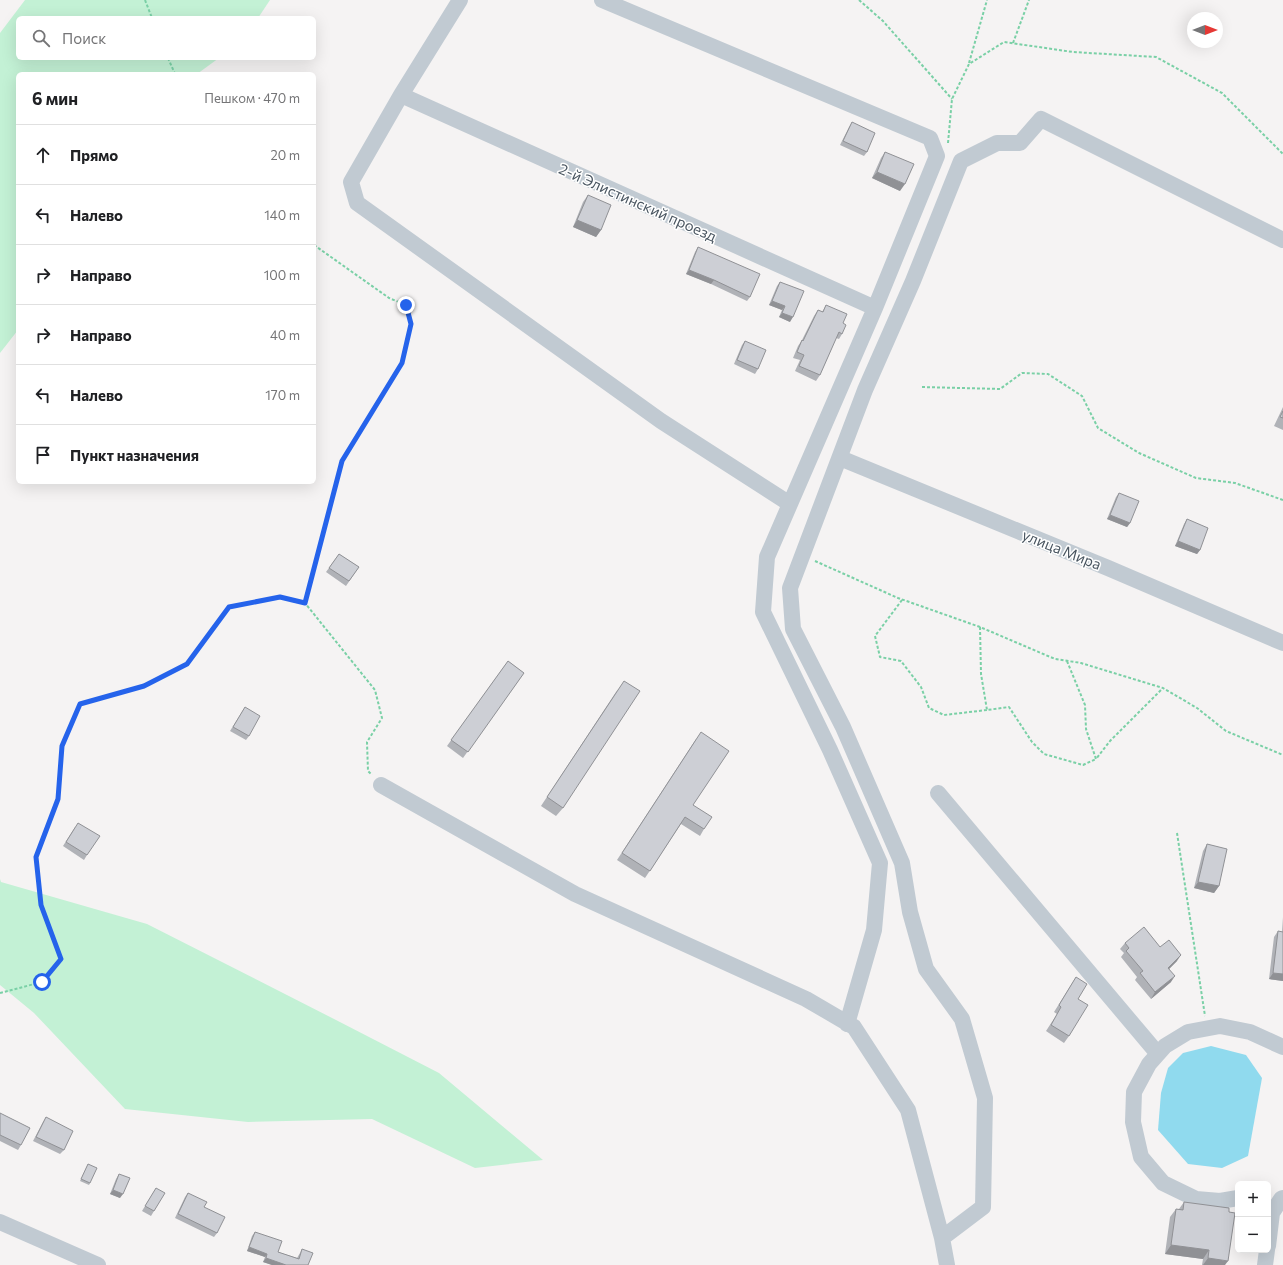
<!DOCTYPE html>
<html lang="ru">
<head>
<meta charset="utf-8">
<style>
	:root { --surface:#fff; --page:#f6f6f6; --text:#202124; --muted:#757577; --line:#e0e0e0 }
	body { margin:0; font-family:Commissioner,sans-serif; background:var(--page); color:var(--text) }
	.controls { position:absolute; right:12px; bottom:12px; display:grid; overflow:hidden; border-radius:6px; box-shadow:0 4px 16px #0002 }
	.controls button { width:36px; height:36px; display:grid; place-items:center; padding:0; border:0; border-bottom:1px solid var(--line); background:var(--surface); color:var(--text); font:20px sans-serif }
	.compass { position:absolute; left:1187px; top:12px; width:36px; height:36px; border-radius:50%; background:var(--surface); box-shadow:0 4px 16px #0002; rotate:90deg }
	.stop { position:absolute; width:12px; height:12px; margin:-9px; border:3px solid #2563eb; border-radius:50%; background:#fff }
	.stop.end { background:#2563eb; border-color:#fff; box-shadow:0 1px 4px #0008 }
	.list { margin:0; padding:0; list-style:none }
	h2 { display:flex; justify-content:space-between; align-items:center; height:52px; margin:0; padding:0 16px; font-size:17px }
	h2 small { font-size:13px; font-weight:400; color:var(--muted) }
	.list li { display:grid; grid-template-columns:26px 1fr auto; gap:12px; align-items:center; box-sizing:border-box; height:60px; padding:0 16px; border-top:1px solid var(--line) }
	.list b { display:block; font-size:15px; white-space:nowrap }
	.list em { font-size:13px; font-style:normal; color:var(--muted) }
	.icon { flex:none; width:22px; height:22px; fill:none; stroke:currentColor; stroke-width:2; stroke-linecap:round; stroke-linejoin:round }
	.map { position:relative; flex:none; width:1283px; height:1265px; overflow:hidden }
	.search { position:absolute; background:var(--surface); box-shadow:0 4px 16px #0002; left:16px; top:16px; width:300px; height:44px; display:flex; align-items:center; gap:10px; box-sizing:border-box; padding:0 14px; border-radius:6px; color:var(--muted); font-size:15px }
	.panel { position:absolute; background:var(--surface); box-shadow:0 4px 16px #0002; left:16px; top:72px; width:300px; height:412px; border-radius:6px }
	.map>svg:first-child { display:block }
	.green { fill:#c3f1d5 }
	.water { fill:#90daee }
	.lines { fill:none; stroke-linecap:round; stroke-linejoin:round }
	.path { stroke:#7ad0a6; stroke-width:2; stroke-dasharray:3 2; stroke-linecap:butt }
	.minor { stroke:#c1cad2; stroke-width:16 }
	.wall { fill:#b0b2b7 }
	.shaded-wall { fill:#909195 }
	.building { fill:#cdcfd5; stroke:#909195 }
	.route { stroke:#2563eb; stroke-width:5 }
	.labels { text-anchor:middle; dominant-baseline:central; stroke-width:3; stroke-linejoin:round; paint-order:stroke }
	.street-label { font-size:15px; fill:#4a5661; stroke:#fff }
</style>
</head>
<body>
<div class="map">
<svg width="1283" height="1265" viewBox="0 0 1283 1265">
	<rect width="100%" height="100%" fill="#f5f3f3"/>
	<path class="green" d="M 25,0 L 270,0 L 258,18 L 18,18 L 18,58 L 219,58 L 197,74 L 18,74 L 18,330 L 0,353 L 0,33 Z
		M 0,879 L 1,882 L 147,924 L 336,1020 L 439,1073 L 543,1160 L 475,1168 L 372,1119 L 248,1122 L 125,1109 L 34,1013 L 0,985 Z"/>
	<path class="water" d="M 1211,1046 L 1246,1055 L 1262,1078 L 1248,1156 L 1222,1168 L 1188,1164 L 1158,1130 L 1161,1093 L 1168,1068 L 1183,1053 Z"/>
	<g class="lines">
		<path class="path" d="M 145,0 L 152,18
			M 859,0 L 883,21 L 952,99
			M 1013,43 L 1029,0
			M 168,58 L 175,74
			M 969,63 L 987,0
			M 948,143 L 952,99 L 969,64 L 1004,42 L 1073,52 L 1156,57 L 1222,93 L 1283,154
			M 314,245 L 389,298 L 406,305 L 411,324 L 402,363 L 342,461 L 305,603 L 375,690 L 382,718 L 367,742 L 368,771 L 372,775
			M 922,387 L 1000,389 L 1022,373 L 1048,374 L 1082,396 L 1098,428 L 1139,453 L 1196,478 L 1235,483 L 1283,500
			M 815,561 L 898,598 L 980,627 L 1055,659 L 1081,663 L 1163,688 L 1197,708 L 1226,731 L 1283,755
			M 902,600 L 875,636 L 880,657 L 901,661 L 921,687 L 929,708 L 944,715 L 987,710
			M 980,627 L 981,674 L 987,710 L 1009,707 L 1032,742 L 1044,754 L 1083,765 L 1096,759
			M 1067,661 L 1085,705 L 1086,729 L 1096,759 L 1110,741 L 1163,688
			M 1177,833 L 1205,1016
			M 0,993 L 42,982 L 61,959 L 41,905 L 36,857 L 58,799 L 62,745 L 80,704 L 144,686 L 187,664 L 229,607 L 280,597 L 305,603"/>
		<path class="minor" d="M 460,0 L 401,95 L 351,182 L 357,203 L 661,421 L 790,504
			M 602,0 L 930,138 L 937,156 L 875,308 L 767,557 L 763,612 L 830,750 L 880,863 L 874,930 L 847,1024
			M 401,95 L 875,308
			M 840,458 L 1108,568 L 1283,643
			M 381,785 L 575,894 L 806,999 L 854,1027 L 908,1110 L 942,1238 L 947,1265
			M 938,793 L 1158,1054
			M 1238,1198 L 1220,1201 L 1196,1199 L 1163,1183 L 1141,1157 L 1133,1122 L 1134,1092 L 1149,1064 L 1165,1046 L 1188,1032 L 1220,1026 L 1250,1032 L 1283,1047
			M 0,1222 L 98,1265
			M 942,1238 L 983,1207 L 985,1098 L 962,1019 L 926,969 L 910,912 L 902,863 L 843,727 L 793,629 L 790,588 L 865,390 L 913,281 L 961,161 L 997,143 L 1020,143 L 1041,119 L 1283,240
			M 1268,1246 L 1272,1213 L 1281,1199 L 1283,1198
			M 1265,1265 L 1267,1250"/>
	</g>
	<path class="wall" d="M 852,122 L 867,152 L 864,156 L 840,145 L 849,127 Z
		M 885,152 L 900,191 L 872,178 L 881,158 Z
		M 588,195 L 601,230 L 596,237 L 573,227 L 583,202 Z
		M 698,247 L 750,297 L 747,301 L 711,284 L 686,274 L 695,252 Z
		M 780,282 L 790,322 L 779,317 L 782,310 L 769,305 L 777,286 Z
		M 826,305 L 842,334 L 839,339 L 836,338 L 820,375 L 816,381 L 795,371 L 800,360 L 793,358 L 798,346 L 802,340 L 814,316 L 818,310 L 822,312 Z
		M 745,341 L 758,369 L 755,374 L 734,364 L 742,345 Z
		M 1283,407 L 1283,430 L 1274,426 Z
		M 1119,493 L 1130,523 L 1127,527 L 1107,519 L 1116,497 Z
		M 1187,519 L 1200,550 L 1197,554 L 1175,546 L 1184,524 Z
		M 339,554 L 359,567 L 346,586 L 326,572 Z
		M 508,661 L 524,673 L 463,758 L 447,746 Z
		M 618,689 L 563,808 L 556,816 L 541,806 Z
		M 245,707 L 249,736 L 246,740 L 230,731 Z
		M 696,739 L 693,805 L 704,829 L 700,836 L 681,824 L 645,878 L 617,860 Z
		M 75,827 L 87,855 L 84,860 L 63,846 Z
		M 1207,844 L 1219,886 L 1214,893 L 1194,888 L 1203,851 Z
		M 1283,917 L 1283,981 L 1269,979 L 1274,937 L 1278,931 L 1282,932 Z
		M 1125,943 L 1177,961 L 1169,969 L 1171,982 L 1151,999 L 1135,980 L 1137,977 L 1121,957 L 1124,953 L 1120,949 Z
		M 1076,977 L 1078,999 L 1069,1036 L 1064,1043 L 1046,1031 L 1057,1014 L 1054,1012 Z
		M 0,1113 L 21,1145 L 18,1150 L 0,1141 Z
		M 46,1117 L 64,1150 L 60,1154 L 33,1141 L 43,1122 Z
		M 88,1164 L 90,1183 L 89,1185 L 80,1181 Z
		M 119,1174 L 120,1198 L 110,1194 L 116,1179 Z
		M 156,1188 L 154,1211 L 151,1216 L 142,1211 Z
		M 188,1193 L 204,1207 L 217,1233 L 214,1237 L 175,1218 L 185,1197 Z
		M 1184,1202 L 1225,1265 L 1202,1265 L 1203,1259 L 1165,1254 L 1170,1217 L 1176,1209 L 1179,1209 Z
		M 255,1232 L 278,1252 L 297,1258 L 300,1253 L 302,1249 L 308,1265 L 272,1265 L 263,1262 L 265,1257 L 247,1251 L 252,1236 Z"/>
	<path class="shaded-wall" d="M 877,172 L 905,184 L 900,191 L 872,178 Z
		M 577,220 L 601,230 L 596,237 L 573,227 Z
		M 689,270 L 714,280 L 711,284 L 686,274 Z
		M 772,301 L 785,306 L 782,310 L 769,305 Z
		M 782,313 L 793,317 L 790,322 L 779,317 Z
		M 1110,515 L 1130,523 L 1127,527 L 1107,519 Z
		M 1178,541 L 1200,550 L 1197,554 L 1175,546 Z
		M 1198,882 L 1219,886 L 1214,893 L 1194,888 Z
		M 1181,955 L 1177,961 L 1164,974 L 1168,968 Z
		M 1273,973 L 1283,974 L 1283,981 L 1269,979 Z
		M 1175,976 L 1171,982 L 1151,999 L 1155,992 Z
		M 113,1190 L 123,1194 L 120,1198 L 110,1194 Z
		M 1171,1245 L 1209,1250 L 1203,1259 L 1165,1254 Z
		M 249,1247 L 267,1254 L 265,1257 L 247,1251 Z
		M 266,1258 L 286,1265 L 272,1265 L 263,1262 Z
		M 1208,1258 L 1228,1261 L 1225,1265 L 1203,1265 Z"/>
	<path class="building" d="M 852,122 L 875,133 L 867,152 L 843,141 Z
		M 885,152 L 914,164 L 905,184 L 877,172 Z
		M 588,195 L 611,205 L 601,230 L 577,220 Z
		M 698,247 L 760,274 L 750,297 L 714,280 L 689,270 Z
		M 780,282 L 804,291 L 793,317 L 782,313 L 785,306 L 772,301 Z
		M 826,305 L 847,314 L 843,323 L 846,325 L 842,334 L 839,332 L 820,375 L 799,366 L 804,355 L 797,352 L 802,340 L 803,341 L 818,310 L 823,312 Z
		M 745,341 L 766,350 L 758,369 L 737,360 Z
		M 1283,411 L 1283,418 L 1280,417 Z
		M 1119,493 L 1139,501 L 1130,523 L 1110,515 Z
		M 1187,519 L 1208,528 L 1200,550 L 1178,541 Z
		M 339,554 L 359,567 L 349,581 L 329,568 Z
		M 508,661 L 524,673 L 468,752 L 451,740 Z
		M 624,681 L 640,691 L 563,808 L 547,797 Z
		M 245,707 L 260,716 L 249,736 L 233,727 Z
		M 701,732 L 729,751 L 693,805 L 712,817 L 704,829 L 685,817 L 650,871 L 622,853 Z
		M 78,823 L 100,836 L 87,855 L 66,842 Z
		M 1207,844 L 1227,849 L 1219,886 L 1198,882 Z
		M 1144,927 L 1160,947 L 1169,940 L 1181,955 L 1168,968 L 1175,976 L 1155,992 L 1140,973 L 1143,971 L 1126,951 L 1129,948 L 1125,943 Z
		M 1278,931 L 1283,932 L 1283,974 L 1273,973 Z
		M 1076,977 L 1087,984 L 1078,999 L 1088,1005 L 1069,1036 L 1051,1025 L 1061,1007 L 1059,1005 Z
		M 0,1113 L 30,1128 L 21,1145 L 0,1135 Z
		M 46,1117 L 73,1131 L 64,1150 L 36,1137 Z
		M 88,1164 L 97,1168 L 90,1183 L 81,1179 Z
		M 119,1174 L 130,1178 L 123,1194 L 113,1190 Z
		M 156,1188 L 165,1193 L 154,1211 L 145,1206 Z
		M 188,1193 L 207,1202 L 204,1207 L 225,1217 L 217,1233 L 178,1214 Z
		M 1184,1202 L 1229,1208 L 1229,1212 L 1235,1213 L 1228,1261 L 1208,1258 L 1209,1250 L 1171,1245 L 1176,1209 L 1183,1210 Z
		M 255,1232 L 282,1241 L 278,1252 L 299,1259 L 302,1249 L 313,1253 L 308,1265 L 286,1265 L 266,1258 L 267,1254 L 249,1247 Z"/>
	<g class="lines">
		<path class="route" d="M 42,982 L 61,959 L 41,905 L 36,857 L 58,799 L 62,746 L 80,704 L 144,686 L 187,664 L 229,607 L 280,597 L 305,603 L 342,461 L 402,363 L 411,324 L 406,305"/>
	</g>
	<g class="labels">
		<g class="street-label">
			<text transform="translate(638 202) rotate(24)">2-й Элистинский проезд</text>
			<text transform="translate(1062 549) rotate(22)">улица Мира</text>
		</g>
	</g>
</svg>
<div class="controls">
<button>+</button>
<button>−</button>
</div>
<svg class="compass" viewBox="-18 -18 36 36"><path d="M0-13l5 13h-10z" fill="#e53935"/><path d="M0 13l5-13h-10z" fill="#757577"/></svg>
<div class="stop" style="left:42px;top:982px"></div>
<div class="stop end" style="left:406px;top:305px"></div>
<div class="search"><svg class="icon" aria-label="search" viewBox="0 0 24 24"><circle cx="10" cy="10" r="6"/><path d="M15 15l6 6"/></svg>Поиск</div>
<section class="panel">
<h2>6 мин<small>Пешком · 470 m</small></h2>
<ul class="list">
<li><svg class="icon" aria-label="ahead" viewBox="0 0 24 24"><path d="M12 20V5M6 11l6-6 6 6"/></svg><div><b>Прямо</b></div><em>20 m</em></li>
<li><svg class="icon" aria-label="left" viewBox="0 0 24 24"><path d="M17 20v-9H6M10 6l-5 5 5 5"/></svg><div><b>Налево</b></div><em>140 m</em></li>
<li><svg class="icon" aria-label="right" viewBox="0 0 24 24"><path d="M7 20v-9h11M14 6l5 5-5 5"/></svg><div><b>Направо</b></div><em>100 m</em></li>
<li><svg class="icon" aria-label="right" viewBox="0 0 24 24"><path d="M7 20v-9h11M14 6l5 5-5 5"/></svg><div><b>Направо</b></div><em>40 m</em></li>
<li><svg class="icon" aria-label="left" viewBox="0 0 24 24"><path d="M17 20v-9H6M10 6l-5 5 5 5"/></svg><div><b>Налево</b></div><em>170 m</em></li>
<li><svg class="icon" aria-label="arrive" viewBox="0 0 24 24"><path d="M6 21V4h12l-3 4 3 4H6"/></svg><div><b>Пункт назначения</b></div></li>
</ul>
</section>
</div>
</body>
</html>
